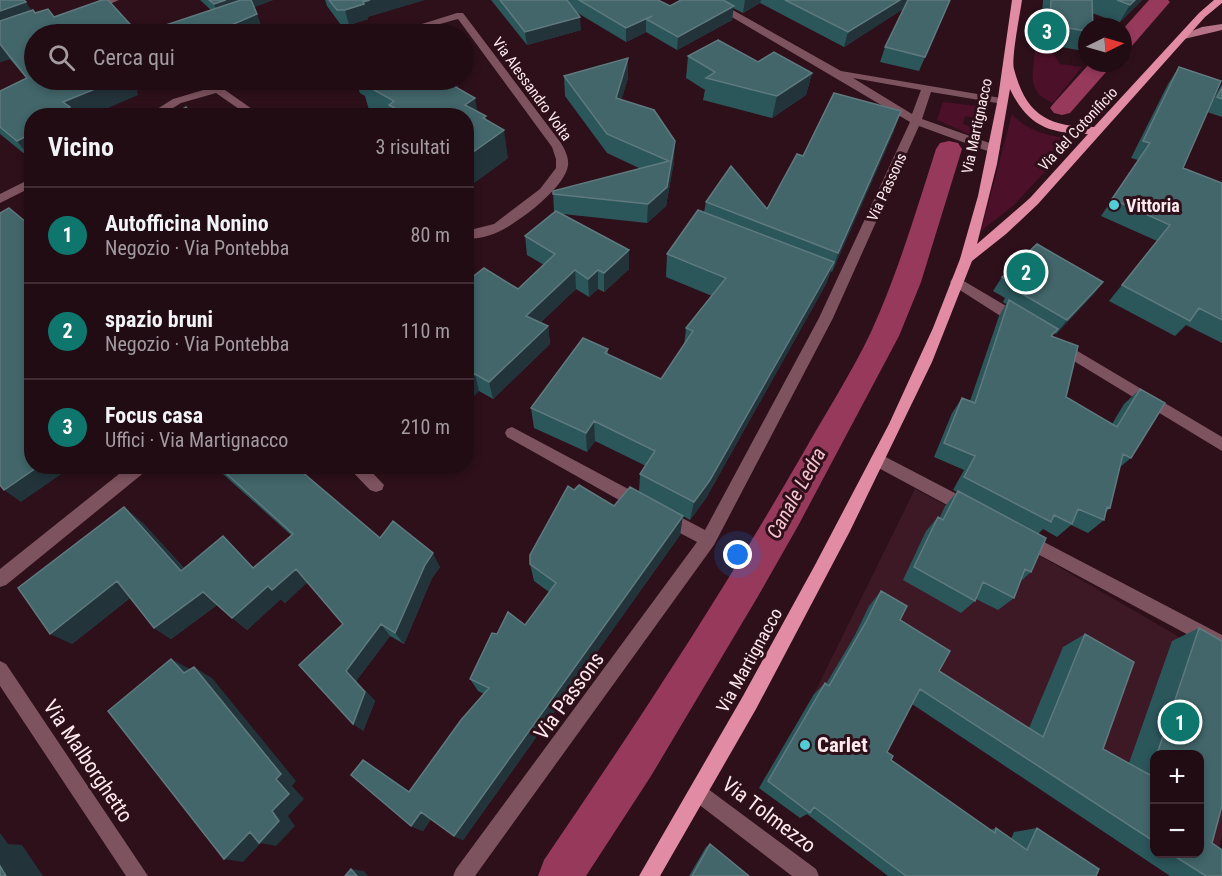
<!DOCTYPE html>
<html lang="it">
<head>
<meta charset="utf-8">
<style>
	:root { --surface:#220c14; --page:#2a151d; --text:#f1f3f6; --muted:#a29ba0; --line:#3f2c34; --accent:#0f766e }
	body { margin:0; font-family:"Roboto Condensed",sans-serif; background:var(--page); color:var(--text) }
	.controls { position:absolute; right:18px; bottom:18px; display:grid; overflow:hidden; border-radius:12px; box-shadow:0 3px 9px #0003 }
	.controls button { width:54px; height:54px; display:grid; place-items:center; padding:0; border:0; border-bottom:2px solid var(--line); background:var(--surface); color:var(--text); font:30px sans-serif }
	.compass { position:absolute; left:1078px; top:18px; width:54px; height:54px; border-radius:50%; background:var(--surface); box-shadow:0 3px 9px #0003; rotate:85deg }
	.you { position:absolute; left:738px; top:555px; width:21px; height:21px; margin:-15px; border:4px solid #fff; border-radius:50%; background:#1a73e8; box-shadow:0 0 0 9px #1a73e833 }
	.badge { display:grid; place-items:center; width:39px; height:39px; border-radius:50%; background:var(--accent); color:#fff; font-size:20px; font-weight:700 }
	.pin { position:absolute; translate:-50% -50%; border:3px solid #fff; box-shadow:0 2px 6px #0006 }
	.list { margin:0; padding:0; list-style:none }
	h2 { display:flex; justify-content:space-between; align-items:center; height:78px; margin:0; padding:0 24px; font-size:26px }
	h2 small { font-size:20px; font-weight:400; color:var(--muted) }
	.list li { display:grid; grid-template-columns:39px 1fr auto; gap:18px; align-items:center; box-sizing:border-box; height:96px; padding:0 24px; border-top:2px solid var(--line) }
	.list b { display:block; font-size:22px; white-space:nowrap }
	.list p { margin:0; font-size:20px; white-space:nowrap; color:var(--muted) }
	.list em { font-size:20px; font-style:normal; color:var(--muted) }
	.icon { flex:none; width:33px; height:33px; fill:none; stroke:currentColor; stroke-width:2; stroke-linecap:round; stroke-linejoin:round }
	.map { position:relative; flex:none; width:1222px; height:876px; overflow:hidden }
	.search { position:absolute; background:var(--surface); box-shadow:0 3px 9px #0003; left:24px; top:24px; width:450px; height:66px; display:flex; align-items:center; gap:15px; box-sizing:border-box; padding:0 21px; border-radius:33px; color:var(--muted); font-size:22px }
	.panel { position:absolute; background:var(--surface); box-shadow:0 3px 9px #0003; left:24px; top:108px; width:450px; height:366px; border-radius:24px }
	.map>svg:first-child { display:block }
	.built { fill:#3d1926 }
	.green { fill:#4c1028 }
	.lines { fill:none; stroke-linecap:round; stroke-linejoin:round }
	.canal { fill:#96395b; fill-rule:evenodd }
	.service { fill:#7d535f; fill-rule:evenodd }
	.minor { fill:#7d535f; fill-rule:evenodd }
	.secondary { fill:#b67387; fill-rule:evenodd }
	.primary { fill:#e28ba5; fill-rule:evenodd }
	.wall { fill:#2b565a; fill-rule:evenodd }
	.shaded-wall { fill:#22333a }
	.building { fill:#42666a; stroke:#5f7a7f; stroke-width:1.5 }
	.poi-dot { fill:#52ccd5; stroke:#2d101a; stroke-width:2 }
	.labels { text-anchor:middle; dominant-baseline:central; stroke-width:6; stroke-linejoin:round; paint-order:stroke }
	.far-street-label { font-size:15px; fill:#fee9ee; stroke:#2d101a }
	.poi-label { font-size:18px; font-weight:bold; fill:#fee9ee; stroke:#2d101a; text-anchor:start }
	.street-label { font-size:18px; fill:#fee9ee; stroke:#2d101a }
	.water-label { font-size:20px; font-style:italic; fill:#f9c4d2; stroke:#2d101a }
	.near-street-label { font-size:21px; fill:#fee9ee; stroke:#2d101a }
	.near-poi-label { font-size:21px; font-weight:bold; fill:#fee9ee; stroke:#2d101a; text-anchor:start }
</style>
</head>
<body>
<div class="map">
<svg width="1222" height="876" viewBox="0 0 1222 876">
	<rect width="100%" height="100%" fill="#2d101a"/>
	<path class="built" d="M 915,489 L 1030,550 L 1222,662 L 1222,835 L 1214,868 L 1200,854 L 1200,754 L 1154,754 L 1154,831 L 924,683 L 814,694 Z"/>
	<path class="green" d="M 1035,50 L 1053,53 L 1060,64 L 1082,67 L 1053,103 C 1026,91 1033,76 1035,50 Z
		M 943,102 L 978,106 L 975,118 L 965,116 L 963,124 L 972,127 L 971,135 L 937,120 Z
		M 1012,114 C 1027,132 1053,137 1075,139 L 1014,205 L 981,231 Z"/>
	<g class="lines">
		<path class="canal" d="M 1149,0 L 1168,0 L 1170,2 L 1131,47 L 1123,49 L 1123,29 Z
			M 1090,63 L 1114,63 L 1070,113 L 1062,115 L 1054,113 L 1050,108 L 1054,103 Z
			M 949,141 L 958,143 L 962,149 L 921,282 L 899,336 L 798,526 L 757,598 L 651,776 L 586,876 L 538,876 L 544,860 C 634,728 722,594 802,455 C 825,414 851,374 871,332 C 898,273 916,211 936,149 L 940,143 Z"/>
		<path class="service" d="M 878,453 L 974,503 L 976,508 L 974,513 L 968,515 L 962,513 L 873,465 L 870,460 L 873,455 Z
			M 347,466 L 366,466 L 384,485 L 382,490 L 376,492 L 370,490 Z
			M 1023,531 L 1222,635 L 1222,653 L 1017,543 L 1015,538 L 1017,533 Z"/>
		<path class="minor" d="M 105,0 L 119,0 L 93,11 L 85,9 Z
			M 703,0 L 715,0 L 841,71 L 1007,99 L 1008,101 L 1003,104 L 931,92 L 922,119 L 998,146 L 1000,149 L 994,153 L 990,152 L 919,126 L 833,318 L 714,545 L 475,876 L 453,876 L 456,869 L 697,542 L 659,522 L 657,517 L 659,512 L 665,510 L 671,512 L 705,530 L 819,318 L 910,122 ZM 853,78 L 921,90 L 912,114 Z
			M 457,13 L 463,13 L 561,143 C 565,150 569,158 568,165 C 566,187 518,223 498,232 C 488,237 477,238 466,240 L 466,231 L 494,224 L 540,189 L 556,168 L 556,159 L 552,147 L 458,19 L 404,34 L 390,34 Z
			M 237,80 L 252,80 L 225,90 L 262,116 L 249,116 L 216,93 L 181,103 L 160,116 L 146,116 L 173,99 Z
			M 32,178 L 32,187 L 0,203 L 0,194 Z
			M 957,277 L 1023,316 L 1025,320 L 1023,324 L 1013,324 L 952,285 L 950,282 L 952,279 Z
			M 1059,340 L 1222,437 L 1222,451 L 1054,349 L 1052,345 Z
			M 512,427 L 647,499 L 649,504 L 647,509 L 641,511 L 635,509 L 507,437 L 505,433 L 507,429 Z
			M 129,466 L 148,466 L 146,471 L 6,585 L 0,587 L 0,569 Z
			M 0,661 L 6,664 L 148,876 L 126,876 L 0,686 Z
			M 700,783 L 816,869 L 819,876 L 792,876 L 693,800 L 690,793 L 693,786 Z"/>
		<path class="secondary" d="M 1222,24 L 1222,30 L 1184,39 L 1179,36 L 1202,27 Z"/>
		<path class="primary" d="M 1012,0 L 1022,0 C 1020,14 1011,59 1014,69 C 1026,115 1048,127 1094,127 L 1199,13 L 1214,0 L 1222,0 L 1222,3 L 1205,17 L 1038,204 L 1006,234 L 972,261 L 932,362 L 850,531 L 756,709 L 660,876 L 639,876 L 743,696 L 815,565 L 889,424 L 933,328 L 960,259 L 978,196 L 998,98 ZM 1010,89 C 1027,125 1049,134 1088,134 L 1030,198 L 977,244 L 997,164 Z"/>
	</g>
	<path class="wall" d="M 0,0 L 32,11 L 35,13 L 139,34 L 211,10 L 200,0 L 273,0 L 254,7 L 264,34 L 34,34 L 34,80 L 162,80 L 136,91 L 138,95 L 32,116 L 32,160 L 0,134 L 0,91 L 26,78 L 10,59 L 0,62 Z
		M 325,0 L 424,0 L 367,17 L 368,19 L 349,25 L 341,25 L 327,6 Z
		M 491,0 L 658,0 L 670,6 L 681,0 L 950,0 L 919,71 L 880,62 L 885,47 L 903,9 L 844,47 L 760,3 L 743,13 L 733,8 L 732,20 L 677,50 L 646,32 L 626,42 L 576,12 L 581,30 L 527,45 Z
		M 1043,0 L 1142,0 L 1119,23 L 1092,13 L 1087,27 L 1087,43 L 1083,51 L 1040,43 Z
		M 688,56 L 758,62 L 812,73 L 806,95 L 772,118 L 703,100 L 705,90 L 686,78 Z
		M 1179,67 L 1212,102 L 1222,84 L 1222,117 L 1207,112 L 1183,168 L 1222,278 L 1222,343 L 1186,325 L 1175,336 L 1109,301 L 1157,241 L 1101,216 L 1138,160 L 1131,158 L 1168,84 Z
		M 564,76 L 628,78 L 621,100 L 674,161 L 666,206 L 647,223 L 563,214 L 629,250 L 629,269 L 604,292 L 598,289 L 589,297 L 576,289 L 541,322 L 548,326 L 550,344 L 493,399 L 479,391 L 466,403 L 466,282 L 518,289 L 544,265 L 527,255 L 525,236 L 554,212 L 553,191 L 641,169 L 607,153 L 565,96 Z
		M 355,80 L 456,80 L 458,88 L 477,112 L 486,120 L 508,158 L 467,188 L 466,116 L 378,116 L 369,110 L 365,96 L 360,93 Z
		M 894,131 L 832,272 L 831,271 L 826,284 L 706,498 L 690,520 L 639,492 L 640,474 L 646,466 L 595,441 L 587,452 L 534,428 L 531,408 L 608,349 L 608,354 L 661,379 L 684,346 L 686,328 L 712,296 L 666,277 L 667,254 L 704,212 L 706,202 L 767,209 L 803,156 Z
		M 1002,277 L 1103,282 L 1092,296 L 1056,334 L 1054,333 L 1052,337 L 1066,397 L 1112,424 L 1124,404 L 1140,389 L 1131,458 L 1120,467 L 1110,508 L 1106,512 L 1104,520 L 1088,533 L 1071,525 L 1057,537 L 1043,529 L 1038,534 L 1031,572 L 1021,581 L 1014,598 L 998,610 L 976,599 L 975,601 L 961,613 L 903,580 L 926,531 L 938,517 L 940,517 L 945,506 L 957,492 L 953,490 L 964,470 L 934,457 L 952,413 L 962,398 L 970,401 L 999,316 L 1006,304 L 1003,302 L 1005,298 L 993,291 Z
		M 214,466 L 295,466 L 380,538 L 440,567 L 432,578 L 404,644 L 390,636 L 356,681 L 375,701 L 363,731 L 343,624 L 307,582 L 285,603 L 281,599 L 247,630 L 217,605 L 171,639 L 154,628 L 130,598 L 72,644 L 142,522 L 184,568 L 223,536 L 254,568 L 291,535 Z
		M 574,490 L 614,506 L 683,516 L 680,535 L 463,840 L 454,836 L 431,819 L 423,831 L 411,826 L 363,760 L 409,791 L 484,694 L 478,691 L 470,679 L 497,634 L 525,625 L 549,592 L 534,581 L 530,564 Z
		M 881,591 L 900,620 L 939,671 L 1029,728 L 1063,647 L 1085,634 L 1103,749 L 1129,763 L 1172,641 L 1199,628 L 1212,843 L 1222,876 L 1170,876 L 912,704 L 887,752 L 891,760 L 990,830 L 996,828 L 1011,839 L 1014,832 L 1037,828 L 1096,876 L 888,876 L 807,814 L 800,818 L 759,788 L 814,694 L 825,683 L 826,684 L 855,635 L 869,606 ZM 1155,754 L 1200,754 L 1200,854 L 1155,854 Z
		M 710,844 L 749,876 L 689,876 L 706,847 Z"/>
	<path class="shaded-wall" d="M 226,0 L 273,0 L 221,20 L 214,4 Z
		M 370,0 L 424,0 L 367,17 L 368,19 L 349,25 L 345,10 Z
		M 745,0 L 761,0 L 760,3 L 743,13 Z
		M 900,0 L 909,0 L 906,7 L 844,47 L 848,32 Z
		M 1135,0 L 1142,0 L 1119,23 L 1130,5 Z
		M 26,2 L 39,22 L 0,36 L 0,11 Z
		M 734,6 L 732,20 L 677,50 L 678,37 Z
		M 257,14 L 264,34 L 223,34 L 222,29 Z
		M 580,17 L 581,30 L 527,45 L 525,32 Z
		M 646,19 L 646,32 L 626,42 L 626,28 Z
		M 0,44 L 10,59 L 0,62 Z
		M 628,58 L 628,78 L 616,118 L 616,98 Z
		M 812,73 L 806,95 L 772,118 L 777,96 Z
		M 117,80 L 162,80 L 136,91 L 138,95 L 90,116 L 54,116 L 63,102 Z
		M 448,80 L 456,80 L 460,102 L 445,81 Z
		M 475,98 L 480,125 L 465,105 Z
		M 901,111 L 894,131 L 832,272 L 838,253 Z
		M 486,116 L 490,141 L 504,130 L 508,158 L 467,188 L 466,157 L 483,118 Z
		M 32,133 L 32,160 L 17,141 Z
		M 675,141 L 674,161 L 666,206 L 647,223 L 648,204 L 667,187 Z
		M 629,250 L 629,269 L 604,292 L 604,273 Z
		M 834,262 L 826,284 L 706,498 L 690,520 L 694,502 Z
		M 575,270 L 576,289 L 528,334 L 526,316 Z
		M 598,270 L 598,289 L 589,297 L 588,279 Z
		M 1103,282 L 1092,296 L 1056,334 L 1067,320 Z
		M 548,326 L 550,344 L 493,399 L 489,382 Z
		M 475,374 L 479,391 L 466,403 L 466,382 Z
		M 594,421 L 595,441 L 587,452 L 586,433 Z
		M 39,466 L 73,466 L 21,502 L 4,490 Z
		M 124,507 L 142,522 L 197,583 L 181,571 Z
		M 683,516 L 680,535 L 463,840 L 454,836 Z
		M 433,553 L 440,567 L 432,578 L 404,644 L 395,633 L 425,565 Z
		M 296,569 L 308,582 L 285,603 L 281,599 L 247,630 L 232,618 L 268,586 Z
		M 117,581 L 136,593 L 72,644 L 50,634 Z
		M 203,592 L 218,604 L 171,639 L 154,628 Z
		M 381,624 L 390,636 L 356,681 L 375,701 L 363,731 L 353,724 L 346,671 Z
		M 171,659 L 190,669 L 184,673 Z
		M 194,667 L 212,678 L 296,781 L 292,786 L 304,799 L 288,816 L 295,826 L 276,846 L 261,843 L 243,862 L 224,859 L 272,811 L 276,779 Z
		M 363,760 L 377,769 L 420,799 L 409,792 Z
		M 421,812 L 432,817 L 423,831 L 411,826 Z
		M 0,834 L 1,834 L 8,844 L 22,845 L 43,876 L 6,876 L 0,866 Z
		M 351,869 L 364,871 L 368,876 L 357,876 Z"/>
	<path class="building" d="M 0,0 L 24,0 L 26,2 L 0,11 Z
		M 102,0 L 108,0 L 139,34 L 241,0 L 251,0 L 257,14 L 222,29 L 225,34 L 34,34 L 34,80 L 117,80 L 63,102 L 70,107 L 54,116 L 32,116 L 32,133 L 17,141 L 0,127 L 0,91 L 27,78 L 0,44 L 0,21 L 33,10 L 35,13 L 48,9 L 54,17 Z
		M 209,0 L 226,0 L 214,4 Z
		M 329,0 L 370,0 L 363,2 L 364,4 L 345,10 L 337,10 Z
		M 500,0 L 567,0 L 580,17 L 525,32 Z
		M 579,0 L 658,0 L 670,6 L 681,0 L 723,0 L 734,6 L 678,37 L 646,19 L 652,16 L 626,28 Z
		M 785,0 L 900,0 L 848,32 Z
		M 908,0 L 950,0 L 925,57 L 885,47 Z
		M 1051,0 L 1092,0 L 1093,27 L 1087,27 L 1087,31 L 1050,25 Z
		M 1117,0 L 1135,0 L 1130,5 Z
		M 388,29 L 402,34 L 378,34 Z
		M 718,40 L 758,62 L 774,52 L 812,73 L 777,96 L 706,78 L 715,72 L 688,56 Z
		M 628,58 L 616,98 L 654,110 L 675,141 L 667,187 L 648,204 L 553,194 L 553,191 L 669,161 L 607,134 L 564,76 Z
		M 1179,67 L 1221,81 L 1183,168 L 1222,183 L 1222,320 L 1199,308 L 1190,321 L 1122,285 L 1170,225 L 1112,199 L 1150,143 L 1143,141 Z
		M 365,80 L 448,80 L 445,81 L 475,98 L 465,105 L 486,116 L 483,118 L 504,130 L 466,157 L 466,116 L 400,116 L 404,113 L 389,105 L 394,101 L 360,82 Z
		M 1222,88 L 1222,99 L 1217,97 Z
		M 834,93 L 901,111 L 838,253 L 706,202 L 731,166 L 767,209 L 797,154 L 803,156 Z
		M 186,107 L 193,116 L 171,116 Z
		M 9,208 L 32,227 L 32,466 L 39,466 L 4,490 L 0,485 L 0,213 Z
		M 698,210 L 834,262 L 710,480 L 694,502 L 640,474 L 655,451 L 594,421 L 586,433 L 531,408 L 583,338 L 608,349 L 605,353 L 661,379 L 693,331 L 686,328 L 726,278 L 667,254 Z
		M 556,211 L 629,250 L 604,273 L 598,270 L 588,279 L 575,270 L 526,316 L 548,326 L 489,382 L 475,374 L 466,382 L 466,282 L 484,268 L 518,289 L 555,254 L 525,236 Z
		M 1037,244 L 1103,282 L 1067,320 L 1012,288 L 1014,284 L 1002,277 Z
		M 1009,300 L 1058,329 L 1051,336 L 1078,346 L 1066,397 L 1117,427 L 1140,389 L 1165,403 L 1131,458 L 1123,454 L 1110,508 L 1107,507 L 1104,520 L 1078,509 L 1072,524 L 1054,515 L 1051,522 L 964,477 L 975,456 L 944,443 L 962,398 L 975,403 Z
		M 218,466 L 295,466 L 380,538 L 393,521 L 433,553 L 425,565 L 395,633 L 381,624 L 346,671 L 365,692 L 353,724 L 299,665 L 343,624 L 296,569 L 272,590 L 268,586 L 232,618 L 203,592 L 154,628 L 117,581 L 50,634 L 18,588 L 124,507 L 181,571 L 223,536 L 253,568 L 293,534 Z
		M 579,485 L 614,506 L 630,487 L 683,516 L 454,836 L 421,812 L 411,826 L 351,775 L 363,760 L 409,792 L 461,720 L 489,688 L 470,679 L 492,633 L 497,634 L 508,612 L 525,625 L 556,583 L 530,564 L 530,555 L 568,486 L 574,490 Z
		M 958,491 L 1046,538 L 1031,572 L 1025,569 L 1014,598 L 983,582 L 975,601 L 914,567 L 938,517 L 943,520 Z
		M 881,591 L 907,606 L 900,620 L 950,651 L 939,671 L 1043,737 L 1085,634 L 1134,662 L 1103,749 L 1150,775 L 1155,762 L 1155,842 L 920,689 L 887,752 L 893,756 L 891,760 L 995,833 L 996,828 L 1027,850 L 1037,828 L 1099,869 L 1096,876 L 906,876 L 814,807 L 810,813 L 768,781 L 825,683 L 829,686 L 866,622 Z
		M 1199,628 L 1222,641 L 1222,806 L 1212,843 L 1222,850 L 1222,876 L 1206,876 L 1171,854 L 1200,854 L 1200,754 L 1157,754 Z
		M 171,659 L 184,673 L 194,667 L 281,774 L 276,779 L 289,794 L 272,811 L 279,821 L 259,843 L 250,832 L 224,859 L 108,711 Z
		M 710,844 L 749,876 L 692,876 Z
		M 0,866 L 6,876 L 0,876 Z
		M 351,869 L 357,876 L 345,876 Z"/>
	<g class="poi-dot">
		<circle cx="1114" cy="205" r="6"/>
		<circle cx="805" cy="745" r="6"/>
	</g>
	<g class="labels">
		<g class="far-street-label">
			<text transform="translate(532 89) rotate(54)">Via Alessandro Volta</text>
			<text transform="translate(977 126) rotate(-78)">Via Martignacco</text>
			<text transform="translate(1078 129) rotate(-47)">Via del Cotonificio</text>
			<text transform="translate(887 187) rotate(-65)">Via Passons</text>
		</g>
		<g class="poi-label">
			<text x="1126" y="205">Vittoria</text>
		</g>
		<g class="street-label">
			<text transform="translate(749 660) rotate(-61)">Via Martignacco</text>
		</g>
		<g class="water-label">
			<text transform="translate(796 493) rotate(-61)">Canale Ledra</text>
		</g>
		<g class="near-street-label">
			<text transform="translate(569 696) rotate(-54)">Via Passons</text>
			<text transform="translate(88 761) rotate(56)">Via Malborghetto</text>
			<text transform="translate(769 815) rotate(37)">Via Tolmezzo</text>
		</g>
		<g class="near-poi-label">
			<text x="817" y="745">Carlet</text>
		</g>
	</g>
</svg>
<div class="controls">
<button>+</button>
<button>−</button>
</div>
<svg class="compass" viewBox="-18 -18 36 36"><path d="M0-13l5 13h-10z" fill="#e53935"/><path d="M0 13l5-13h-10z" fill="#a29ba0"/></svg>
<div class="you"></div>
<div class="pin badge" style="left:1180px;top:722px">1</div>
<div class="pin badge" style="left:1026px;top:272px">2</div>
<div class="pin badge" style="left:1047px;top:31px">3</div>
<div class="search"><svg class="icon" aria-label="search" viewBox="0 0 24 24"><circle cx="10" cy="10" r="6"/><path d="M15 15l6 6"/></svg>Cerca qui</div>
<section class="panel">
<h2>Vicino<small>3 risultati</small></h2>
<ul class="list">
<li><span class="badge">1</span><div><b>Autofficina Nonino</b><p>Negozio · Via Pontebba</p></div><em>80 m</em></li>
<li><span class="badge">2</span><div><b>spazio bruni</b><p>Negozio · Via Pontebba</p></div><em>110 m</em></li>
<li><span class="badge">3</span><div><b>Focus casa</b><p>Uffici · Via Martignacco</p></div><em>210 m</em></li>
</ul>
</section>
</div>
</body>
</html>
